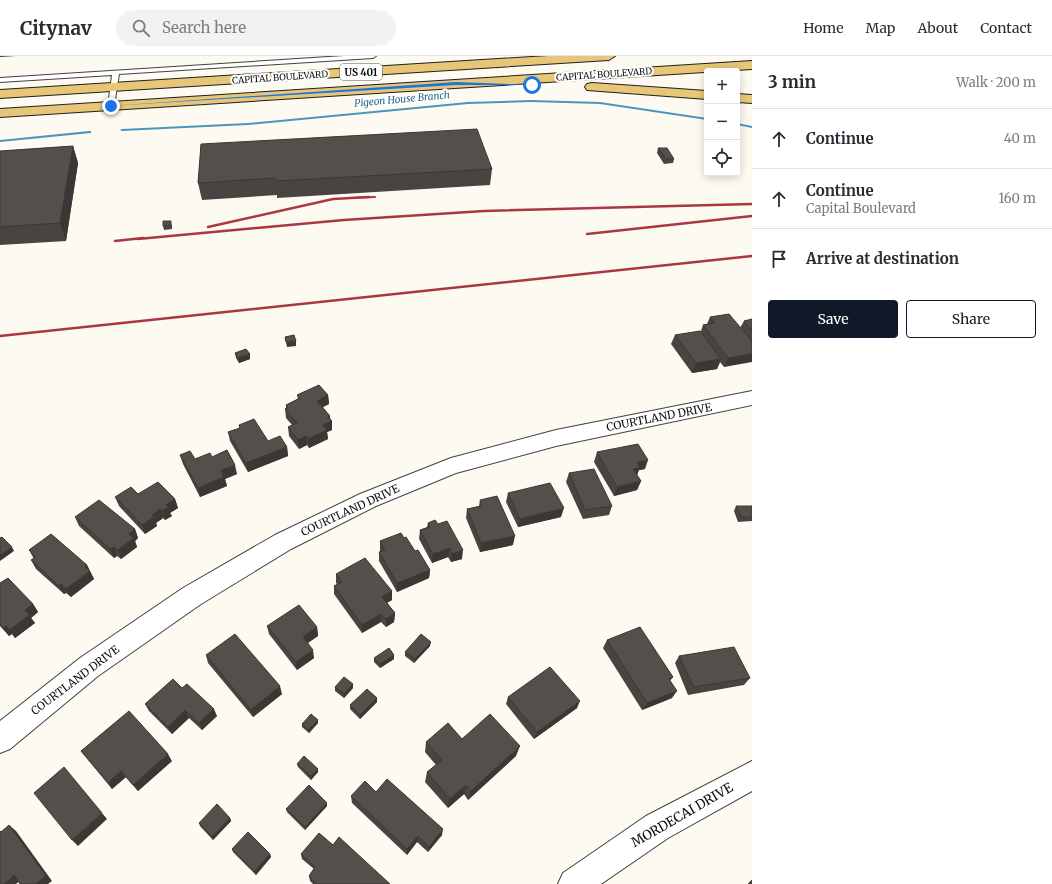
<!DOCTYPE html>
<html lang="en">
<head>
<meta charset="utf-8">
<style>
	:root { --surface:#fff; --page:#f2f2f3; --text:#2b2b33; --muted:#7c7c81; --line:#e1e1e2; --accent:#111827 }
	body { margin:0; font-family:Merriweather,serif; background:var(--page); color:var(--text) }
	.controls { position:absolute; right:12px; top:12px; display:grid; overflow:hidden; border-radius:4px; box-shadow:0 2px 10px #0003 }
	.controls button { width:36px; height:36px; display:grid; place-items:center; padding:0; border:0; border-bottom:1px solid var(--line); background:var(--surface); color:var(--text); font:20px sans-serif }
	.stop { position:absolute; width:12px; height:12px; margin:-9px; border:3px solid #1a73e8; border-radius:50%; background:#fff }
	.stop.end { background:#1a73e8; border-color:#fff; box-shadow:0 1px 4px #0008 }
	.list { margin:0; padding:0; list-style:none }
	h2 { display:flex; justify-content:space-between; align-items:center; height:52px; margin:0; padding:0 16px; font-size:17px }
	h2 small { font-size:13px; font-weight:400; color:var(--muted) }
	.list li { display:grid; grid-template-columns:26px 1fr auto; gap:12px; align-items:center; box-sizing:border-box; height:60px; padding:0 16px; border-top:1px solid var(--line) }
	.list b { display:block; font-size:15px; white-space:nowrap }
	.list p { margin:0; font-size:13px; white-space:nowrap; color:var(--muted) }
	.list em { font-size:13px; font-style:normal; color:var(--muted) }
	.actions { display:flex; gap:8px; padding:12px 16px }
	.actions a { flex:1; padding:9px 0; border:1px solid var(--accent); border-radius:4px; text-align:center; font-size:14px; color:var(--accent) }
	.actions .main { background:var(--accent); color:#fff }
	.icon { flex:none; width:22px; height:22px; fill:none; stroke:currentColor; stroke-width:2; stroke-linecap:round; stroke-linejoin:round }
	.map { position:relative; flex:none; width:752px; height:828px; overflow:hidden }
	header { display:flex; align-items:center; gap:24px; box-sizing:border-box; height:56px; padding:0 20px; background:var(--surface); border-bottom:1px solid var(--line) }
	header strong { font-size:19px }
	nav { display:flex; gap:22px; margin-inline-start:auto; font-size:14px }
	.search { width:280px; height:36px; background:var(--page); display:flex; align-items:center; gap:10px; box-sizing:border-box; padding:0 14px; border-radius:22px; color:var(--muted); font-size:15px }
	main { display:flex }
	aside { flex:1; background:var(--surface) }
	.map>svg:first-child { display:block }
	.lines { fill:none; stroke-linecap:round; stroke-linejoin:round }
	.stream { fill:#4c94bc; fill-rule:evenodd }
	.service-casing { stroke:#414141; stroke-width:2 }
	.minor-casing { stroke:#414141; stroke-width:2 }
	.primary-casing { stroke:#1f1f1f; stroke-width:2 }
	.service { fill:#fff; fill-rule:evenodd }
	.minor { fill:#fff; fill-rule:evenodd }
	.primary { fill:#e7c777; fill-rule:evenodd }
	.rail-far1 { stroke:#ac3742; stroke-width:2 }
	.rail { stroke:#ac3742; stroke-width:2.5 }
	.wall { fill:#494441 }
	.shaded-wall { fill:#3c3735 }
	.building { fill:#554f4c; stroke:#3c3735 }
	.route { fill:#1a73e8 }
	.labels { text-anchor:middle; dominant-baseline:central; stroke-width:4; stroke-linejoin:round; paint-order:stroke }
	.far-street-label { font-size:9px; fill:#0e0e0e; stroke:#fff }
	.shield { fill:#fff; stroke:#565656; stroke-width:1 }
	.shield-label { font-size:10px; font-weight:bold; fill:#0e0e0e }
	.far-water-label { font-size:10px; font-style:italic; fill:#276690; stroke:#fff }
	.street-label { font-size:11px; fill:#0e0e0e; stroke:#fff }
	.near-street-label { font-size:13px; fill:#0e0e0e; stroke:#fff }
</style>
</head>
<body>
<header>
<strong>Citynav</strong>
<div class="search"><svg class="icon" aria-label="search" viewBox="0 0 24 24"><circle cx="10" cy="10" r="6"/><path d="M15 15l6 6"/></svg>Search here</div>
<nav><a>Home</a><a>Map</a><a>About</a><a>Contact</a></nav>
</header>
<main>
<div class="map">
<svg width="752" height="828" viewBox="0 0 752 828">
	<rect width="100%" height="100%" fill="#fdfaf1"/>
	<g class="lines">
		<path class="stream" d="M 531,44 L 600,46 L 707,62 L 707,64 L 600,48 L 531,46 L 468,48 L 248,69 L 122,75 L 120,74 L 122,73 L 248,67 L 468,46 Z
			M 737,67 L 752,70 L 752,72 L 737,69 Z
			M 89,75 L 91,75 L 91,77 L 0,86 L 0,84 Z"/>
		<defs>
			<path id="service" d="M 344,0 L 376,0 L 373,2 L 119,18 L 114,50 L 111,52 L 108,50 L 112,19 L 0,26 L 0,22 Z"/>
			<path id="minor" d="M 752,335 L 752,349 L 556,390 L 456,417 L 376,450 L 291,493 L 201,548 L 98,620 L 10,693 L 0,697 L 0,665 L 80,602 L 183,532 L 275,479 L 360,438 L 451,402 L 556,374 Z
				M 752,705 L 752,735 L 668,782 L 601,828 L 558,828 L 563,817 L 646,760 Z"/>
			<path id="primary" d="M 548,0 L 615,0 L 609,4 L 0,42 L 0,34 Z
				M 752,5 L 752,13 L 0,61 L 0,53 Z
				M 592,27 L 707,35 L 707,43 L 587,34 L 585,31 L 587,28 Z
				M 737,38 L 752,39 L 752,47 L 737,46 Z"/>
		</defs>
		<use href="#service" class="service-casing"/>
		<use href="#minor" class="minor-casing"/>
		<use href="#primary" class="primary-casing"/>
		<use href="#service" class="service"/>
		<use href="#minor" class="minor"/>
		<use href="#primary" class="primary"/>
		<path class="rail-far1" d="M 348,142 L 375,141"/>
		<path class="rail" d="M 208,171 L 333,143 L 369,141
			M 587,178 L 752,160
			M 138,183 L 344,164 L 484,155 L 752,148
			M 115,185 L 143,182
			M 0,280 L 752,200"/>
	</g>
	<path class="wall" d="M 201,88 L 492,113 L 490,129 L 277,142 L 277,139 L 202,144 L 198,127 Z
		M 73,90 L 78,107 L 66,185 L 0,189 L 0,95 Z
		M 658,92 L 674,103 L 673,107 L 664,108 L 657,97 Z
		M 163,165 L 172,169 L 172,173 L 164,174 L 163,170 Z
		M 710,261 L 740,272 L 744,265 L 752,263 L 752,298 L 724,311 L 720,306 L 717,313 L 692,317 L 671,288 L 675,279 L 701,275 L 703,269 L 707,268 Z
		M 235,297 L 250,303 L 239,307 L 236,302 Z
		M 297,339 L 328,339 L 329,348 L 323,351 L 332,365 L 332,374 L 327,376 L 328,383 L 309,392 L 307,389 L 299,393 L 289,380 L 288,371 L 292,369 L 286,362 L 285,353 L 286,352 L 286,349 L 298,343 Z
		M 239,369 L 268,385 L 287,391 L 288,400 L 248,416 L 230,385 L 228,376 L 239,372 Z
		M 597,396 L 645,413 L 639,414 L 637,419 L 641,425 L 637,434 L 614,440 L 594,406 Z
		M 180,399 L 195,403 L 212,401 L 237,418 L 225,423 L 227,430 L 200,441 L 183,408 Z
		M 569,417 L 612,450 L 609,459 L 583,463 L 566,426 Z
		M 508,437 L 561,461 L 518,471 L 506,446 Z
		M 138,438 L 175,443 L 178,452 L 170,457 L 172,460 L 165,464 L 163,462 L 156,467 L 157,470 L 145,478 L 119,450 L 115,441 Z
		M 480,444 L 513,489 L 480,496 L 466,462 L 467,453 L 479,450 Z
		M 736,450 L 752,450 L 752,465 L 738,466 L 734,455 Z
		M 75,461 L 135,473 L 138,482 L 135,485 L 137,491 L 121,503 L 117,500 L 114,502 L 79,470 Z
		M 428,467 L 462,503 L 451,506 L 448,501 L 432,507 L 419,483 L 420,474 L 427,471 Z
		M 404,482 L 430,514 L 429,522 L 397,536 L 379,505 L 379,496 L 380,496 L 380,485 Z
		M 29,494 L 87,509 L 94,523 L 71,541 L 66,537 L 64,538 L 36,513 L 31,504 L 34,503 Z
		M 336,518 L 392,535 L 392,544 L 387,547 L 395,557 L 394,566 L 386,571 L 381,566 L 362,577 L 334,538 L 334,530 L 337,528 L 336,527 Z
		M 0,527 L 33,548 L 38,556 L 31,562 L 35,567 L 15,582 L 12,578 L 9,580 L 0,570 Z
		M 267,570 L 317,571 L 318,580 L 308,587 L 314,602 L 297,614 L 269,578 Z
		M 607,584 L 673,621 L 670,625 L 672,642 L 642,654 L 603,592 Z
		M 430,590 L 414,607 L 405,600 L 405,596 Z
		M 206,599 L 282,638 L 253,661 L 208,607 Z
		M 679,600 L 750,622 L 744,629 L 688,639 L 675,607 Z
		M 374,602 L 394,603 L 380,612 L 374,606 Z
		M 353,628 L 353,632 L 344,642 L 335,635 L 335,631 Z
		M 182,632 L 217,660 L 202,674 L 189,662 L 172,678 L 149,655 L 145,648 Z
		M 508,641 L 577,652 L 534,683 L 506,648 Z
		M 377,646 L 360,663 L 350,653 L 350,649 Z
		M 318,664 L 318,667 L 309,677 L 302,671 L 302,668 Z
		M 462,683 L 516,700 L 468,744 L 464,738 L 448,752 L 425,726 L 427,716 L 436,709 L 425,696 L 426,686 Z
		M 81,695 L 172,705 L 138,735 L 126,721 L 112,733 Z
		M 297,708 L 318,713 L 318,716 L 311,724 L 298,711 Z
		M 376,736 L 442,779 L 428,796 L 417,786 L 407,799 L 352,747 L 351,740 Z
		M 327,747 L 327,750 L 305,774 L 287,756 L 286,753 Z
		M 230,762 L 231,765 L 213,784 L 200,770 L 199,767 Z
		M 333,789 L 390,828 L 313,828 L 310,825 L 309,820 L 314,813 L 302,803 L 301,798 Z
		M 232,793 L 270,798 L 271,801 L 256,819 L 233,796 Z"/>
	<path class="shaded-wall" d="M 0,0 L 16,0 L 0,1 Z
		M 73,90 L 78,107 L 66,185 L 60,167 Z
		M 296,285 L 296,290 L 287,291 L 286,286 Z
		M 250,298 L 250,303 L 239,307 L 238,302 Z
		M 752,298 L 752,306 L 724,311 L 728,302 Z
		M 721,303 L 717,313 L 692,317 L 696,307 Z
		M 328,339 L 329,348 L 317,354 L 317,345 Z
		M 330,360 L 330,365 L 332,365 L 332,374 L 327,376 L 328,383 L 309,392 L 308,383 L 328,361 Z
		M 306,380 L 307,389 L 299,393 L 298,384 Z
		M 287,391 L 288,400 L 248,416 L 246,407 Z
		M 648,404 L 645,413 L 639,414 L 636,421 L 633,413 L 637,406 Z
		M 235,409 L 237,418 L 225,423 L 227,430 L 200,441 L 198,432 L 221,414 Z
		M 641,425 L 637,434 L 614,440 L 617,431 Z
		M 175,443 L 178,452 L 170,457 L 172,460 L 165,464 L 162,455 L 166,449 Z
		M 564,452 L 561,461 L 518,471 L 520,463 Z
		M 160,453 L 163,462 L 156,467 L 157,470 L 145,478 L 142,469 L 152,459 Z
		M 135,473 L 138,482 L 135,485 L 137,491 L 121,503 L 118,494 L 129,478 Z
		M 515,480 L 513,489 L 480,496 L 481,487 Z
		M 12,491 L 14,495 L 0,505 L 0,499 Z
		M 114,491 L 117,500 L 114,502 L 110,493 Z
		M 450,492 L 448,501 L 432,507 L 433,498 Z
		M 463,494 L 462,503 L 451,506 L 452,498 Z
		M 87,509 L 94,523 L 71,541 L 66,533 L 85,511 Z
		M 430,514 L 429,522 L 397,536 L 397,527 Z
		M 61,528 L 66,537 L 64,538 L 59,530 Z
		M 392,535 L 392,544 L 382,549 L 382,541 Z
		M 33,548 L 38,556 L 31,562 L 35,567 L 15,582 L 10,574 L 25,554 Z
		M 395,557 L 394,566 L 386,571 L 386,563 Z
		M 381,558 L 381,566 L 362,577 L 362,569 Z
		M 6,570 L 12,578 L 9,580 L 3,572 Z
		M 317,571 L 318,580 L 304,589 L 303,581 Z
		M 431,586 L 430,590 L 414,607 L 415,603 Z
		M 313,594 L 314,602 L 297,614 L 296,606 Z
		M 394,599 L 394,603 L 380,612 L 380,608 Z
		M 353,628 L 353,632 L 344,642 L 344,638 Z
		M 280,630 L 282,638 L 253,661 L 251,654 Z
		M 677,635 L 672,642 L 642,654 L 647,647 Z
		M 377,642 L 377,646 L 360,663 L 360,659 Z
		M 580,645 L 577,652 L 534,683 L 537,676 Z
		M 214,653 L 217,660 L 202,674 L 199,667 Z
		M 185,654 L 189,662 L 172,678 L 168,671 Z
		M 318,664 L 318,667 L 309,677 L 308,674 Z
		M 520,690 L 516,700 L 468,744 L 471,735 Z
		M 168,698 L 172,705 L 138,735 L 133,729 Z
		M 318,713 L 318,716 L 311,724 L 311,720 Z
		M 121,715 L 126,721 L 112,733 L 108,727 Z
		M 466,729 L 464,738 L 448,752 L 450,743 Z
		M 327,747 L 327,750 L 305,774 L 305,771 Z
		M 102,757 L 107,763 L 78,790 L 72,784 Z
		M 230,762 L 231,765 L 213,784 L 212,781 Z
		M 9,769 L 16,775 L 52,825 L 48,828 L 36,828 Z
		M 443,773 L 442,779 L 428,796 L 429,791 Z
		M 418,780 L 417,786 L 407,799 L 407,793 Z
		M 270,798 L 271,801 L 256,819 L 254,816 Z
		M 14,819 L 21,824 L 16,828 L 4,828 Z"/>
	<path class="building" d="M 477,73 L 492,113 L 276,125 L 275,122 L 198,127 L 201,88 Z
		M 73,90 L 60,167 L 0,171 L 0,95 Z
		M 658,92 L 667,92 L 674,103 L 666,103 Z
		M 163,165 L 171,165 L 171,169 L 163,170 Z
		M 729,258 L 752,285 L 752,298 L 728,302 L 703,269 L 715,267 L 710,261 Z
		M 752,263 L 752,275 L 744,265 Z
		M 700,275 L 721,303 L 696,307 L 675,279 Z
		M 294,279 L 296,285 L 286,286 L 285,281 Z
		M 246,293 L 250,298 L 238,302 L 235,297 Z
		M 319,329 L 328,339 L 317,345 L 330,360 L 328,361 L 332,365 L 323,369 L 327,374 L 308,383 L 306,380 L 298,384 L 288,371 L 297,367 L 285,353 L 288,352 L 286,349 L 300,342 L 297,339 Z
		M 254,363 L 268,385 L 280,380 L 287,391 L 246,407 L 228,376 L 240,372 L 239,369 Z
		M 638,388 L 648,404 L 637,406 L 640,412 L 633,413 L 641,425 L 617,431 L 597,396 Z
		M 227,394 L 235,409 L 221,414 L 224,421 L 198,432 L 180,399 L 190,395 L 195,403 L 210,397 L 212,401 Z
		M 594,413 L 612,450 L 585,454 L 569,417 Z
		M 158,426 L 175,443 L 166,449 L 169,451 L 162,455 L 160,453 L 152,459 L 154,461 L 142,469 L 115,441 L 131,431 L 138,438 Z
		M 550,427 L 564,452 L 520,463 L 508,437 Z
		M 497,440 L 515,480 L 481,487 L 467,453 L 482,450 L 480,444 Z
		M 99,444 L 135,473 L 129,478 L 134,482 L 118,494 L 114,491 L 110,493 L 75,461 Z
		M 736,450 L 752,450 L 752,461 L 741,461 Z
		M 435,464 L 438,468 L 447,465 L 463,494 L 452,498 L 450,492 L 433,498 L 420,474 L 430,471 L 428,467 Z
		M 401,477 L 404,482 L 406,481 L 415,495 L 418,494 L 430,514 L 397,527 L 379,496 L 385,494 L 380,485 Z
		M 51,478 L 87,509 L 85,511 L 90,515 L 66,533 L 61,528 L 59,530 L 31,504 L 36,501 L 29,494 Z
		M 2,481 L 12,491 L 0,499 L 0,482 Z
		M 365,502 L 392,535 L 382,541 L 395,557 L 386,563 L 381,558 L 362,569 L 334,530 L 342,526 L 336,518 Z
		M 8,522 L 33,548 L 25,554 L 29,559 L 10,574 L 6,570 L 3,572 L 0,568 L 0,527 Z
		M 299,549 L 317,571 L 303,581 L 313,594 L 296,606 L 267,570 Z
		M 640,571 L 673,621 L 669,623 L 677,635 L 647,647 L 607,584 Z
		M 235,578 L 280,630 L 251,654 L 206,599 Z
		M 421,578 L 431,586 L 415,603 L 405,596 Z
		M 734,591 L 750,622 L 694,631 L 679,600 Z
		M 389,592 L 394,599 L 380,608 L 374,602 Z
		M 550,611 L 580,645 L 537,676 L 508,641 Z
		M 344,621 L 353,628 L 344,638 L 335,631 Z
		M 173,623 L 182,632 L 187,628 L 214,653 L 199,667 L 185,654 L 168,671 L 145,648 Z
		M 367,633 L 377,642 L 360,659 L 350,649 Z
		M 129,655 L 168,698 L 133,729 L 121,715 L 108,727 L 81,695 Z
		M 311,658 L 318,664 L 308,674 L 302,668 Z
		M 490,658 L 520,690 L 471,735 L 466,729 L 450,743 L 427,716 L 442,704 L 426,686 L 448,667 L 462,683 Z
		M 304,700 L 318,713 L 311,720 L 297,708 Z
		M 64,711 L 102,757 L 72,784 L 34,737 Z
		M 387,723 L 443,773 L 429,791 L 418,780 L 407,793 L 351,740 L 365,725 L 376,736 Z
		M 309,729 L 327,747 L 305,771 L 286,753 Z
		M 217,748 L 230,762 L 212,781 L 199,767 Z
		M 9,769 L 46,820 L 36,828 L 20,828 L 14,819 L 4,828 L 0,828 L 0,775 L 1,776 Z
		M 248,776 L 270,798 L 254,816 L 232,793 Z
		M 319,777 L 333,789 L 339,781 L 390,828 L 317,828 L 309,820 L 315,811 L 301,798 Z
		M 752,824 L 752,828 L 748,828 Z"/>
	<path class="route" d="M 456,26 L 534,29 L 456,29 L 109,50 Z"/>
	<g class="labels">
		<g class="far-street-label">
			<text transform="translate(604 18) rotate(-4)">CAPITAL BOULEVARD</text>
			<text transform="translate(280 21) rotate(-4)">CAPITAL BOULEVARD</text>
		</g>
		<rect class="shield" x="340" y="8" width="42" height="16" rx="3"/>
		<g class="shield-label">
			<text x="361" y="16">US 401</text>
		</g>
		<g class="far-water-label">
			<text transform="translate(402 43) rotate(-5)">Pigeon House Branch</text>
		</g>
		<g class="street-label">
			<text transform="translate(659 361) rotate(-11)">COURTLAND DRIVE</text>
			<text transform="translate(350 454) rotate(-25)">COURTLAND DRIVE</text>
			<text transform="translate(75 624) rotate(-37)">COURTLAND DRIVE</text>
		</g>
		<g class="near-street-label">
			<text transform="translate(682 759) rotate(-30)">MORDECAI DRIVE</text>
		</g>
	</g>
</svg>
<div class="controls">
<button>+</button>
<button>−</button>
<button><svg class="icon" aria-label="locate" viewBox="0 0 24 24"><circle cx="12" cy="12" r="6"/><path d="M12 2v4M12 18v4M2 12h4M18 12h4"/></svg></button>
</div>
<div class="stop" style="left:532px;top:29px"></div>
<div class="stop end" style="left:111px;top:50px"></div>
</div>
<aside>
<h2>3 min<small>Walk · 200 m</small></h2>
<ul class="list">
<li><svg class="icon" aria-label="ahead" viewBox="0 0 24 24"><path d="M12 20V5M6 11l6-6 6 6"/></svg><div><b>Continue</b></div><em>40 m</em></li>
<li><svg class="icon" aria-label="ahead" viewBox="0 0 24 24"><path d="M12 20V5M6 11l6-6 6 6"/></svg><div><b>Continue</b><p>Capital Boulevard</p></div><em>160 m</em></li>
<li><svg class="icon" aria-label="arrive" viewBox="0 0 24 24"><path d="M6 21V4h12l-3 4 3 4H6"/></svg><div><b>Arrive at destination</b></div></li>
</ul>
<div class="actions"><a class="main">Save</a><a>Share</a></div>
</aside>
</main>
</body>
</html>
